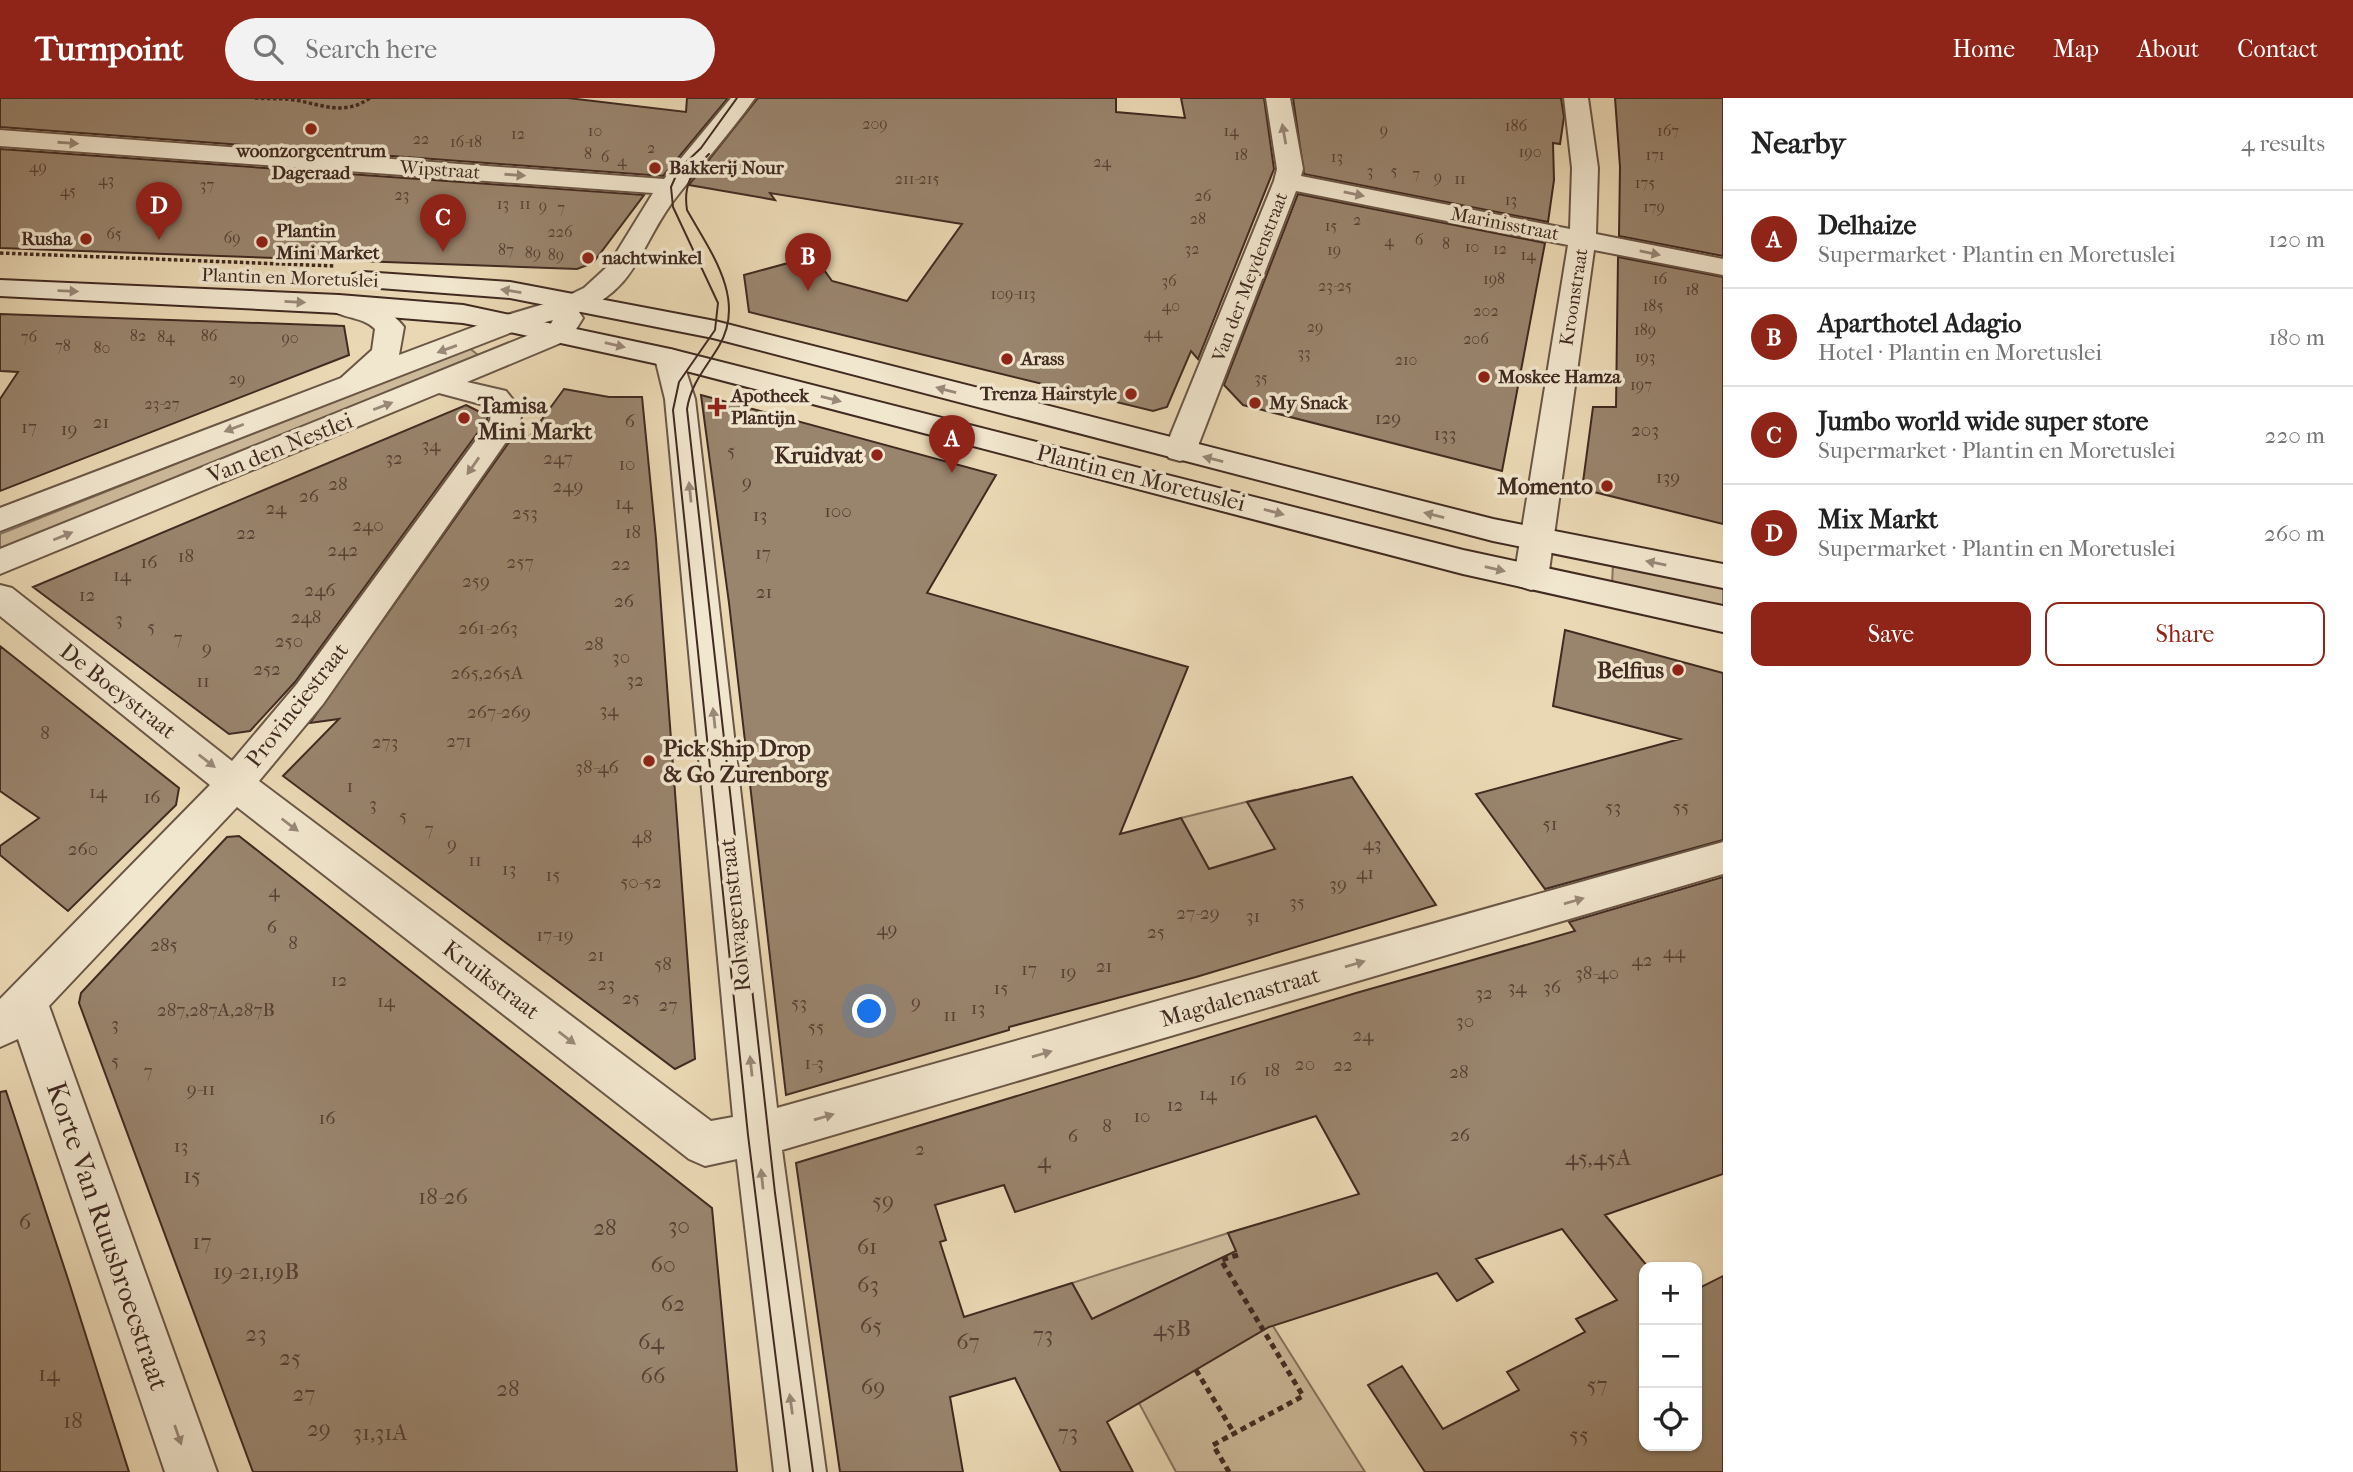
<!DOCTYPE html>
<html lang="en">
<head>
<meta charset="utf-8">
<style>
	:root { --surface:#fff; --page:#f2f2f2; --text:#222; --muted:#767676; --line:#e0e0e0; --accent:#8f2418 }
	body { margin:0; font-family:"IM FELL French Canon",serif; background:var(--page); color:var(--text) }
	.controls { position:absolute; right:21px; bottom:21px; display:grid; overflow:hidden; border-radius:14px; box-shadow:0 2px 5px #0004 }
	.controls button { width:63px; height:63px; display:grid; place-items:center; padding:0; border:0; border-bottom:2px solid var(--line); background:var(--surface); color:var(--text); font:35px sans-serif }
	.you { position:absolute; left:870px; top:914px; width:24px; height:24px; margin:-18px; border:5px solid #fff; border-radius:50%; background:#1a73e8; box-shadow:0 0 0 10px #1a73e833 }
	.badge { display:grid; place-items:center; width:46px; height:46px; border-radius:50%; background:var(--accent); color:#fff; font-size:23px; font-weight:700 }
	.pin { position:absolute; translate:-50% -58px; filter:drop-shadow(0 2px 4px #0008) }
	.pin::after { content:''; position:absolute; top:37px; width:24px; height:21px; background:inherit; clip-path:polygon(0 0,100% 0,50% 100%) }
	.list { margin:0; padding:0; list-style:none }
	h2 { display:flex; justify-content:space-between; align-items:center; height:91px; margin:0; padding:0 28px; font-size:30px }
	h2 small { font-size:23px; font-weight:400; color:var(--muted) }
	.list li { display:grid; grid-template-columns:46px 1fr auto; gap:21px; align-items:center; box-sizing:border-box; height:98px; padding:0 28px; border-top:2px solid var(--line) }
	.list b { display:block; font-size:26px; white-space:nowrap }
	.list p { margin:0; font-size:23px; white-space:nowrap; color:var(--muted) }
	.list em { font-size:23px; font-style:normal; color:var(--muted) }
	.actions { display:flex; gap:14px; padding:21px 28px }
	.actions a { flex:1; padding:16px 0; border:2px solid var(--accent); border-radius:14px; text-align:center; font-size:24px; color:var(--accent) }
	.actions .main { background:var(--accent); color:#fff }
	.icon { flex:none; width:38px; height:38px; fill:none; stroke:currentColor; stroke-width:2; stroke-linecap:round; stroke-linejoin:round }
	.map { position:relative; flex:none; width:1723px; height:1374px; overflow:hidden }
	header { display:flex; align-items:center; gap:42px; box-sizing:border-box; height:98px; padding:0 35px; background:var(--accent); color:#fff }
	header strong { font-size:33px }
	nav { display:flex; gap:38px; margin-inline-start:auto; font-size:24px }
	.search { width:490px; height:63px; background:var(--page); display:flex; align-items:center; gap:18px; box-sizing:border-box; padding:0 24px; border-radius:38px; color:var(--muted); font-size:26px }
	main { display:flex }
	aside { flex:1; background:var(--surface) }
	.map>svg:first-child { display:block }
	.green { fill:#cdba9b; stroke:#87725e; stroke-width:2 }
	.building { fill:#99846d; stroke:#412a21; stroke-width:2; fill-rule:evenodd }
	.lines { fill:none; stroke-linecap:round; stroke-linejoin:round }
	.street-casing { stroke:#6b5646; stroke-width:4 }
	.secondary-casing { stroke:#412a21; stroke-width:4 }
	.path-far1 { stroke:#412a21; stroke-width:3.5; stroke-dasharray:3.5 2.5; stroke-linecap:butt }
	.path { stroke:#412a21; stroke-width:5; stroke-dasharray:6 4.5; stroke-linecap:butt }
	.street { fill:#f1e6ce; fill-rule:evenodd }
	.secondary { fill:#f1e6ce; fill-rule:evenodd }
	.tram { stroke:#412a21; stroke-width:2 }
	.oneway { fill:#998878 }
	.poi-dot { fill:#8f2418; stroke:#f1e6ce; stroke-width:2.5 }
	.labels { text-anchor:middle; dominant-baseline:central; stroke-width:7; stroke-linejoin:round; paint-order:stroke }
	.far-number-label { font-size:16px; fill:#574034 }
	.far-poi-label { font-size:19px; font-weight:bold; fill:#412a21; stroke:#f1e6ce; text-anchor:start }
	.far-street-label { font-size:19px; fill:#412a21; stroke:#f1e6ce }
	.number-label { font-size:19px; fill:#574034 }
	.poi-label { font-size:23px; font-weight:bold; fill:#412a21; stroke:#f1e6ce; text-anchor:end }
	.street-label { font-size:23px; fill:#412a21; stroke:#f1e6ce }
	.near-number-label { font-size:23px; fill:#574034 }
	.near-street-label { font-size:28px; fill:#412a21; stroke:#f1e6ce }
</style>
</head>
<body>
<header>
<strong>Turnpoint</strong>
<div class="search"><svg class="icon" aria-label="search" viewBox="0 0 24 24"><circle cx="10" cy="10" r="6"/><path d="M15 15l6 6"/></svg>Search here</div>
<nav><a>Home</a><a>Map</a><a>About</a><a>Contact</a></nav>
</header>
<main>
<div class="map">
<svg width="1723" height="1374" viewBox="0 0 1723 1374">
	<rect width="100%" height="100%" fill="#ead8b4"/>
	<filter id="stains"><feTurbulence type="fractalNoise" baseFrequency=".00286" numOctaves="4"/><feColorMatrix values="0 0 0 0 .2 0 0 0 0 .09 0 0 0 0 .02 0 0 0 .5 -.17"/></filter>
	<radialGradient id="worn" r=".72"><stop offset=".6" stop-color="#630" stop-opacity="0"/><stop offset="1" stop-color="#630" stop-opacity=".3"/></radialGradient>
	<path class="green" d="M 468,249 L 478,257 L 0,452 L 0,436 Z
		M 1613,465 L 1723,488 L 1723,511 L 1612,487 Z
		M 1295,692 L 1321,734 L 1243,784 L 1231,764 L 1209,771 L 1181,720 Z
		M 1228,1135 L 1273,1228 L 1365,1374 L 1176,1374 L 1139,1305 L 1252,1238 L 1209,1166 L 1092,1221 L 1072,1185 Z"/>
	<path class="building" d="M 0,0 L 568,0 L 686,14 L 687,0 L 728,0 L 663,78 L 0,29 Z
		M 758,0 L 1116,0 L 1116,14 L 1185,20 L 1181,0 L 1264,0 L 1274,71 L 1198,261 L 1191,253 L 1167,309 L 1153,313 L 749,214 L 744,177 L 814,158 L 832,183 L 907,203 L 962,126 L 770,95 L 775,102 L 689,87 Z
		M 1293,0 L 1561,0 L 1564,19 L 1560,46 L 1553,45 L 1554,82 L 1548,124 L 1304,76 Z
		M 1615,0 L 1723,0 L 1723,158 L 1619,138 L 1620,69 Z
		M 0,51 L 644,97 L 593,165 L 577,171 L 0,150 Z
		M 1298,96 L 1545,145 L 1502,373 L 1243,307 L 1224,287 Z
		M 1618,159 L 1723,179 L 1723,426 L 1594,394 L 1583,384 L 1593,309 L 1616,309 Z
		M 0,216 L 344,228 L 349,257 L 0,393 L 0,301 L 18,274 L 0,273 Z
		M 564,291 L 609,299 L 642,299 L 656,441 L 695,961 L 675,971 L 283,678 L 339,621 L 310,625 L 517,333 L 529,339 Z
		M 701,297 L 996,377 L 927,495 L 1188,569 L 1120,736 L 1181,720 L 1209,771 L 1275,751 L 1247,704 L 1352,679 L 1436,807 L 1196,879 L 1009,929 L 1009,932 L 786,997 L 729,505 Z
		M 466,307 L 488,318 L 487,322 L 295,584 L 250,633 L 229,636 L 33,489 Z
		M 1565,532 L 1723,575 L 1723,742 L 1545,791 L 1476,696 L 1680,641 L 1553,608 Z
		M 0,548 L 179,690 L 176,707 L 68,813 L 0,757 L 0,748 L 39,720 L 0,693 Z
		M 239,738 L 712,1110 L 737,1374 L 253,1374 L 79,905 L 81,895 L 227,739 Z
		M 1723,779 L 1723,1076 L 1605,1117 L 1648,1169 L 1644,1169 L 1644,1348 L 1697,1348 L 1697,1191 L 1723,1178 L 1723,1374 L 1425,1374 L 1368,1287 L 1402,1268 L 1443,1331 L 1519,1292 L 1507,1274 L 1585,1234 L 1576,1221 L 1617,1202 L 1562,1131 L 1476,1161 L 1493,1184 L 1457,1203 L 1437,1175 L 1269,1229 L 1107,1324 L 1133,1374 L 1061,1374 L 1015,1280 L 950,1299 L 963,1374 L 840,1374 L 796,1065 L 1356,895 L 1575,833 L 1569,824 ZM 1316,1018 L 1359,1096 L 1228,1135 L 1236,1153 L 1092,1221 L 1072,1185 L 964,1219 L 940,1144 L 946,1142 L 935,1107 L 1004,1087 L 1015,1114 Z
		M 6,993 L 68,1181 L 129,1374 L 0,1374 L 0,994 Z"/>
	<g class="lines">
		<defs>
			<path id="street" d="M 731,0 L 755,0 C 729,37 698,70 671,106 C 639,151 636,191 579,214 L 583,220 L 570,241 L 467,284 L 506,293 L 522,313 L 520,324 L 323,606 L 259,683 L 711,1023 L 733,1019 L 665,301 L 655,260 L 660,254 L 670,251 L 680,254 L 695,301 L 777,1010 L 1723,744 L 1723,776 L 782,1052 L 826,1374 L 774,1374 L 737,1061 L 705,1068 L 689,1061 L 237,709 L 49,908 L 217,1374 L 165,1374 L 18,941 L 0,949 L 0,901 L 210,687 L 0,518 L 0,487 L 12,490 L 232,663 L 297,586 L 490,323 L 491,315 L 484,307 L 439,295 L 0,476 L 0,451 L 549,229 L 553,222 L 520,231 L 0,433 L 0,410 L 341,280 L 372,252 L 375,231 C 362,217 335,221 325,206 L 329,200 C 353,194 390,209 404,229 L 399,257 L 500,219 L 561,201 L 584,190 L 608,168 L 653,95 L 0,48 L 0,32 L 664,81 Z
				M 1266,0 L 1290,0 L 1303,71 L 1301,78 L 1570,131 L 1572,70 L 1564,0 L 1588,0 L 1598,70 L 1596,136 L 1723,161 L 1723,177 L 1594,152 L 1548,480 L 1543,488 L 1531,492 L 1519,488 L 1514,480 L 1568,147 L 1296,93 L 1196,353 L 1191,360 L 1180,363 L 1169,360 L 1164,353 L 1274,83 L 1277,71 Z"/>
			<path id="secondary" d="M 363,174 L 510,184 L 715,223 L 1493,421 L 1723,466 L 1723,490 L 1493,443 L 713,240 L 510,200 L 353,188 L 349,182 L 353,176 Z
				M 0,182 L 339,197 L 463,207 L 670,251 L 1463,452 L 1723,508 L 1723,534 L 1463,476 L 667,268 L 510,234 L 463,225 L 339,215 L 0,198 Z"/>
		</defs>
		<use href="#street" class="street-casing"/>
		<use href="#secondary" class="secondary-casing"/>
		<path class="path-far1" d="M 255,0 C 268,1 282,0 295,2 C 323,7 344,18 370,0
			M 0,155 L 334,168"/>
		<path class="path" d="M 1196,1272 L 1234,1335
			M 1229,1374 L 1213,1347 L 1303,1298 L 1221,1162 L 1238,1157"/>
		<use href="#street" class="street"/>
		<use href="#secondary" class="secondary"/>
		<path class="tram" d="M 737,0 L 701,50 L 679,71 L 671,89 L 673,109 L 718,205 L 715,232 L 679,284 L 673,312 L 748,1037 L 790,1374
			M 709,56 C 692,73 683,87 687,112 C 710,153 747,201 719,248 C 706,270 691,285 687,311 L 775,1095 L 813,1374"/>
	</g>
	<defs><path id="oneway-solid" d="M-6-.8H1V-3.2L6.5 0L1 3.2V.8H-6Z" transform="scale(1.75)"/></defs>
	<g class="oneway">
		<use href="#oneway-solid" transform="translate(1284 36) rotate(-100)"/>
		<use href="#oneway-solid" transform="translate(68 45) rotate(4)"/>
		<use href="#oneway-solid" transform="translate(515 77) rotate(4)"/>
		<use href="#oneway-solid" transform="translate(1354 96) rotate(11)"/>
		<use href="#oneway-solid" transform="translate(1650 155) rotate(11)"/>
		<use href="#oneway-solid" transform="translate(68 193) rotate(2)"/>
		<use href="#oneway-solid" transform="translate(511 193) rotate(-171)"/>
		<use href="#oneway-solid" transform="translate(295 204) rotate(3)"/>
		<use href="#oneway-solid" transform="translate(615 247) rotate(13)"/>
		<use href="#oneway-solid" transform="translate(447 251) rotate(160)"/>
		<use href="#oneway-solid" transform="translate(946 292) rotate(-165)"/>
		<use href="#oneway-solid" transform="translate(831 301) rotate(14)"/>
		<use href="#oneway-solid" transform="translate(383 308) rotate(-21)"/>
		<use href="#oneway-solid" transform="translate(234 330) rotate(159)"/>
		<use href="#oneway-solid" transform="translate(1213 361) rotate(-166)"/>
		<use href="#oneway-solid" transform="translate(473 368) rotate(125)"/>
		<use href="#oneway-solid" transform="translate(690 394) rotate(-96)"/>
		<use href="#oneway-solid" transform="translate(1274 414) rotate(15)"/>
		<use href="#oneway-solid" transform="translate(1434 417) rotate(-166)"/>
		<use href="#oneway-solid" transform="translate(63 438) rotate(-22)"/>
		<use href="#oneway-solid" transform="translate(1656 465) rotate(-169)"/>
		<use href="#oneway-solid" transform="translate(1495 471) rotate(13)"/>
		<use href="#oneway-solid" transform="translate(714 620) rotate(-96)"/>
		<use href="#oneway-solid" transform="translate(207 663) rotate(38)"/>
		<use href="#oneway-solid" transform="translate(290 727) rotate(37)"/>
		<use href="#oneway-solid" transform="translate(1574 803) rotate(-16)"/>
		<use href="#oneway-solid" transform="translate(1355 866) rotate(-16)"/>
		<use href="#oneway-solid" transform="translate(567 940) rotate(37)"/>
		<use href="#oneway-solid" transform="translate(1042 956) rotate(-16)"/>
		<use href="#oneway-solid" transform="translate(751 968) rotate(-96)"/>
		<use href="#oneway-solid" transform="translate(824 1019) rotate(-16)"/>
		<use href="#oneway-solid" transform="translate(762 1081) rotate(-96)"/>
		<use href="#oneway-solid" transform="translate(791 1306) rotate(-98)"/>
		<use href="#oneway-solid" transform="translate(178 1337) rotate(71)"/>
	</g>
	<g class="poi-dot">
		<circle cx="311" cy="31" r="7"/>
		<circle cx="655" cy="70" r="7"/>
		<circle cx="86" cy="141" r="7"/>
		<circle cx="262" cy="144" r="7"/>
		<circle cx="588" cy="160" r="7"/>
		<circle cx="1007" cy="261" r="7"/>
		<circle cx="1484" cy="279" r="7"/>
		<circle cx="1131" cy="296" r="7"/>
		<circle cx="1255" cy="305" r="7"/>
		<path d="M713.5 298.5h7v7h7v7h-7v7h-7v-7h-7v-7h7z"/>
		<circle cx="464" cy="320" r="7"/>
		<circle cx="877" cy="357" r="7"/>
		<circle cx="1607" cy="388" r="7"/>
		<circle cx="1678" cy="572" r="7"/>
		<circle cx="649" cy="663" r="7"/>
	</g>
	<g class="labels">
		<g class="far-number-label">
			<text x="875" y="25">209</text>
			<text x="1516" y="27">186</text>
			<text x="1384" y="31">9</text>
			<text x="595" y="32">10</text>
			<text x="1231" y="32">14</text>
			<text x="1668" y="32">167</text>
			<text x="518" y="35">12</text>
			<text x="421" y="40">22</text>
			<text x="466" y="43">16-18</text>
			<text x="651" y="49">2</text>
			<text x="1530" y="53">190</text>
			<text x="588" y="55">8</text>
			<text x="1241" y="56">18</text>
			<text x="1655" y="56">171</text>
			<text x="605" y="58">6</text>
			<text x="1337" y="58">13</text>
			<text x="622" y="62">4</text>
			<text x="1102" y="63">24</text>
			<text x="38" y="68">49</text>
			<text x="1370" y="72">3</text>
			<text x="1394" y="72">5</text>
			<text x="1416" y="75">7</text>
			<text x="1438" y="78">9</text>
			<text x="917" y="80">211-215</text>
			<text x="1460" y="80">11</text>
			<text x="106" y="81">43</text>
			<text x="1645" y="84">175</text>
			<text x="207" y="86">37</text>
			<text x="68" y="92">45</text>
			<text x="402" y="96">23</text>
			<text x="1203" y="97">26</text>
			<text x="1511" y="101">13</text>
			<text x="503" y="105">13</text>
			<text x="525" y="105">11</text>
			<text x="543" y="107">9</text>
			<text x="1654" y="108">179</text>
			<text x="561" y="109">7</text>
			<text x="1198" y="120">28</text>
			<text x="1357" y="121">2</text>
			<text x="1331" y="127">15</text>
			<text x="560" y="133">226</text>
			<text x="114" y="135">65</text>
			<text x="232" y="139">69</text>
			<text x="1419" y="141">6</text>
			<text x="1389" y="142">4</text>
			<text x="1446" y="145">8</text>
			<text x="1472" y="148">10</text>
			<text x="1192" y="150">32</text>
			<text x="1500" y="150">12</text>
			<text x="506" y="151">87</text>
			<text x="1334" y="151">19</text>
			<text x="533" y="154">89</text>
			<text x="556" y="156">89</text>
			<text x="1528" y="156">14</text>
			<text x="1494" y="180">198</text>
			<text x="1660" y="180">16</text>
			<text x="1169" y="182">36</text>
			<text x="1335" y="187">23-25</text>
			<text x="1692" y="191">18</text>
			<text x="1013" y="195">109-113</text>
			<text x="1171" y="207">40</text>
			<text x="1653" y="207">185</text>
			<text x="1486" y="212">202</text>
			<text x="1315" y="228">29</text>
			<text x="1645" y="231">189</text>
			<text x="1153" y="234">44</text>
			<text x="138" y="237">82</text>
			<text x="209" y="237">86</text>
			<text x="29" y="238">76</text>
			<text x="166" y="238">84</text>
			<text x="290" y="239">90</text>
			<text x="1476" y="240">206</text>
			<text x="63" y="247">78</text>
			<text x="102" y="249">80</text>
			<text x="1304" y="254">33</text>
			<text x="1645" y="258">193</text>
			<text x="1406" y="261">210</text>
			<text x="1261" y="279">35</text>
			<text x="237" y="280">29</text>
			<text x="1641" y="286">197</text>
			<text x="162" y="305">23-27</text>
		</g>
		<g class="far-poi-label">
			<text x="311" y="53" text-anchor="middle">woonzorgcentrum<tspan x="311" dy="22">Dageraad</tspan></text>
			<text x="669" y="70">Bakkerij Nour</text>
			<text x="276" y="133">Plantin<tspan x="276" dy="22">Mini Market</tspan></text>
			<text x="72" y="141" text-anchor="end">Rusha</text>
			<text x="602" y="160">nachtwinkel</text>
			<text x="1021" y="261">Arass</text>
			<text x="1498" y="279">Moskee Hamza</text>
			<text x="1117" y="296" text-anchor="end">Trenza Hairstyle</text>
			<text x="731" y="298">Apotheek<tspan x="731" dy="22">Plantijn</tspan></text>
			<text x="1269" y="305">My Snack</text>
		</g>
		<g class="far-street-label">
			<text transform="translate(440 72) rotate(4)">Wipstraat</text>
			<text transform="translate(1505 126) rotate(11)">Marinisstraat</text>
			<text transform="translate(1250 179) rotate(-69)">Van der Meydenstraat</text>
			<text transform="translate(290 180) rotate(2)">Plantin en Moretuslei</text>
			<text transform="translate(1574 199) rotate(-81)">Kroonstraat</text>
		</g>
		<g class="number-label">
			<text x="1388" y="320">129</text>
			<text x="630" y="323">6</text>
			<text x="101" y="324">21</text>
			<text x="29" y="329">17</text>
			<text x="69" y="331">19</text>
			<text x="1645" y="332">203</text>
			<text x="1445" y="336">133</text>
			<text x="431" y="347">34</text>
			<text x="731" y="353">5</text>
			<text x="394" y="360">32</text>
			<text x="558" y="360">247</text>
			<text x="627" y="366">10</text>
			<text x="1668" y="379">139</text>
			<text x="747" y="384">9</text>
			<text x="338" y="386">28</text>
			<text x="568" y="388">249</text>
			<text x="309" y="398">26</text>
			<text x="624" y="405">14</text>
			<text x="276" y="410">24</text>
			<text x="838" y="413">100</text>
			<text x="525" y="415">253</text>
			<text x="760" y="417">13</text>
			<text x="368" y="427">240</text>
			<text x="633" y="434">18</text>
			<text x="246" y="435">22</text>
			<text x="343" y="452">242</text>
			<text x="763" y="455">17</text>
			<text x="186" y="458">18</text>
			<text x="149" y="464">16</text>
			<text x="520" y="464">257</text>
			<text x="621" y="466">22</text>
			<text x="122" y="477">14</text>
			<text x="476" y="483">259</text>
			<text x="320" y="492">246</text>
			<text x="764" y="494">21</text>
			<text x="87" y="497">12</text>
			<text x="624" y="503">26</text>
			<text x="306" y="519">248</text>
			<text x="119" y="521">3</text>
			<text x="151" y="529">5</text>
			<text x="488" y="530">261-263</text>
			<text x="178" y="540">7</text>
			<text x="289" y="543">250</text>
			<text x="594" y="546">28</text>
			<text x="207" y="550">9</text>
			<text x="621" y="559">30</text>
			<text x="267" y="571">252</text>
			<text x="487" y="575">265,265A</text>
			<text x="635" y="582">32</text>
			<text x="203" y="583">11</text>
			<text x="609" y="612">34</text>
			<text x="499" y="614">267-269</text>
			<text x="45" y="635">8</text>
			<text x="459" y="643">271</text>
			<text x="385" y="644">273</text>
			<text x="597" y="669">38-46</text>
			<text x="350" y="688">1</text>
			<text x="98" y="694">14</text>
			<text x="152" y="699">16</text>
			<text x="373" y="706">3</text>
			<text x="1613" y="709">53</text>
			<text x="1681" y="709">55</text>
			<text x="403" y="718">5</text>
			<text x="1550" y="726">51</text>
			<text x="429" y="731">7</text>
			<text x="642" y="739">48</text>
			<text x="452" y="746">9</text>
			<text x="1372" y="746">43</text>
			<text x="83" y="751">260</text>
			<text x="475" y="762">11</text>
			<text x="509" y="771">13</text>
			<text x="1365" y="775">41</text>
			<text x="553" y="777">15</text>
			<text x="641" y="784">50-52</text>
			<text x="1338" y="786">39</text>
			<text x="274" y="793">4</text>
			<text x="1297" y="804">35</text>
			<text x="1198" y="815">27-29</text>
			<text x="1253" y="818">31</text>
			<text x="272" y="829">6</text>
			<text x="887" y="831">49</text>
			<text x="1156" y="834">25</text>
			<text x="555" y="837">17-19</text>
			<text x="293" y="845">8</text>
			<text x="164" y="847">285</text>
			<text x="1674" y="854">44</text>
			<text x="596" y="857">21</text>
			<text x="1642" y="862">42</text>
			<text x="663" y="866">58</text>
			<text x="1104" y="868">21</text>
			<text x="1029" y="871">17</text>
			<text x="1068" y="874">19</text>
			<text x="1597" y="875">38-40</text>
			<text x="339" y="882">12</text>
			<text x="606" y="886">23</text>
			<text x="1517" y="889">34</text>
			<text x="1552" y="889">36</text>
			<text x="1001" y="890">15</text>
			<text x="1484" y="895">32</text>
			<text x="631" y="900">25</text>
			<text x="386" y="903">14</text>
			<text x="916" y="904">9</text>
			<text x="799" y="905">53</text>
			<text x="668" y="907">27</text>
			<text x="978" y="910">13</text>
			<text x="216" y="912">287,287A,287B</text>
			<text x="950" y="917">11</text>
			<text x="1465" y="923">30</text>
			<text x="115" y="926">3</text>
			<text x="816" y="929">55</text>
			<text x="1363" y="937">24</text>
			<text x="115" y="963">5</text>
			<text x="814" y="965">1-3</text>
			<text x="1305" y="966">20</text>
			<text x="1343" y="967">22</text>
			<text x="1272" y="972">18</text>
			<text x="148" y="973">7</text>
			<text x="1459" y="974">28</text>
			<text x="1238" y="981">16</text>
			<text x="201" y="991">9-11</text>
			<text x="1208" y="996">14</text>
			<text x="1175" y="1007">12</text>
			<text x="1142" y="1018">10</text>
			<text x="327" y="1020">16</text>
			<text x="1107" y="1028">8</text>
			<text x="1460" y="1037">26</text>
			<text x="1073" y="1038">6</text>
			<text x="181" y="1048">13</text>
			<text x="920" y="1051">2</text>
		</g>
		<g class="poi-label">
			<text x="478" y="307" text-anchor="start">Tamisa<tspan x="478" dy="26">Mini Markt</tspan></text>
			<text x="863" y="357">Kruidvat</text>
			<text x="1593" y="388">Momento</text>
			<text x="1664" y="572">Belfius</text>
			<text x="663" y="650" text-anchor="start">Pick Ship Drop<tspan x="663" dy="26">&amp; Go Zurenborg</tspan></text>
		</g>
		<g class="street-label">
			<text transform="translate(280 350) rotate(-22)">Van den Nestlei</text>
			<text transform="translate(1141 380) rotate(14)">Plantin en Moretuslei</text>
			<text transform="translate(118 593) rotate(38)">De Boeystraat</text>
			<text transform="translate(297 607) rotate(-52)">Provinciestraat</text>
			<text transform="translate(735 817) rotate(-96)">Rolwagenstraat</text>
			<text transform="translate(491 882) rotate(37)">Kruikstraat</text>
			<text transform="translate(1240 899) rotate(-16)">Magdalenastraat</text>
		</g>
		<g class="near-number-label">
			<text x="1598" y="1059">45,45A</text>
			<text x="1044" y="1062">4</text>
			<text x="192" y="1077">15</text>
			<text x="443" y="1098">18-26</text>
			<text x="883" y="1102">59</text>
			<text x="25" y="1123">6</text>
			<text x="679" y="1127">30</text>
			<text x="605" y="1129">28</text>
			<text x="202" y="1143">17</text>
			<text x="867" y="1148">61</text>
			<text x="663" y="1166">60</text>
			<text x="256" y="1173">19-21,19B</text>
			<text x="868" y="1186">63</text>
			<text x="673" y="1205">62</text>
			<text x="871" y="1227">65</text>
			<text x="1172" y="1230">45B</text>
			<text x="256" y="1235">23</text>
			<text x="1043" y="1236">73</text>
			<text x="651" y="1243">64</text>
			<text x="968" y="1243">67</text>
			<text x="290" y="1259">25</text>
			<text x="49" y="1275">14</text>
			<text x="653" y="1277">66</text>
			<text x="1597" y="1286">57</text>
			<text x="873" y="1288">69</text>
			<text x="508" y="1290">28</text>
			<text x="304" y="1295">27</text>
			<text x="73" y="1322">18</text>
			<text x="319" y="1330">29</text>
			<text x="380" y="1334">31,31A</text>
			<text x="1068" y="1334">73</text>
			<text x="1579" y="1336">55</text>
		</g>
		<g class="near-street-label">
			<text transform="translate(108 1138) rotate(71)">Korte Van Ruusbroecstraat</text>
		</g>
	</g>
	<rect width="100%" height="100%" filter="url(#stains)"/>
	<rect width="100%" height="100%" fill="url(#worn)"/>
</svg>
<div class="controls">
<button>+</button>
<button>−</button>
<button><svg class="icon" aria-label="locate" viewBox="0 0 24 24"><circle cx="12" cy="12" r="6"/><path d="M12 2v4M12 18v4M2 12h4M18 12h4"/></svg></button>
</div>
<div class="you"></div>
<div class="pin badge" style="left:952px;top:375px">A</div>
<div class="pin badge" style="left:808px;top:193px">B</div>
<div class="pin badge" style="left:443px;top:154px">C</div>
<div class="pin badge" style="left:159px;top:142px">D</div>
</div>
<aside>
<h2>Nearby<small>4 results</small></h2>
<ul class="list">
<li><span class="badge">A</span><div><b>Delhaize</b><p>Supermarket · Plantin en Moretuslei</p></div><em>120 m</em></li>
<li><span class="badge">B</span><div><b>Aparthotel Adagio</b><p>Hotel · Plantin en Moretuslei</p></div><em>180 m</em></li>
<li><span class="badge">C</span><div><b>Jumbo world wide super store</b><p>Supermarket · Plantin en Moretuslei</p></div><em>220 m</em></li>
<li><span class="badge">D</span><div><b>Mix Markt</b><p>Supermarket · Plantin en Moretuslei</p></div><em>260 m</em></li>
</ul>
<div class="actions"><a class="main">Save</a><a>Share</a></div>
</aside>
</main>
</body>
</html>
